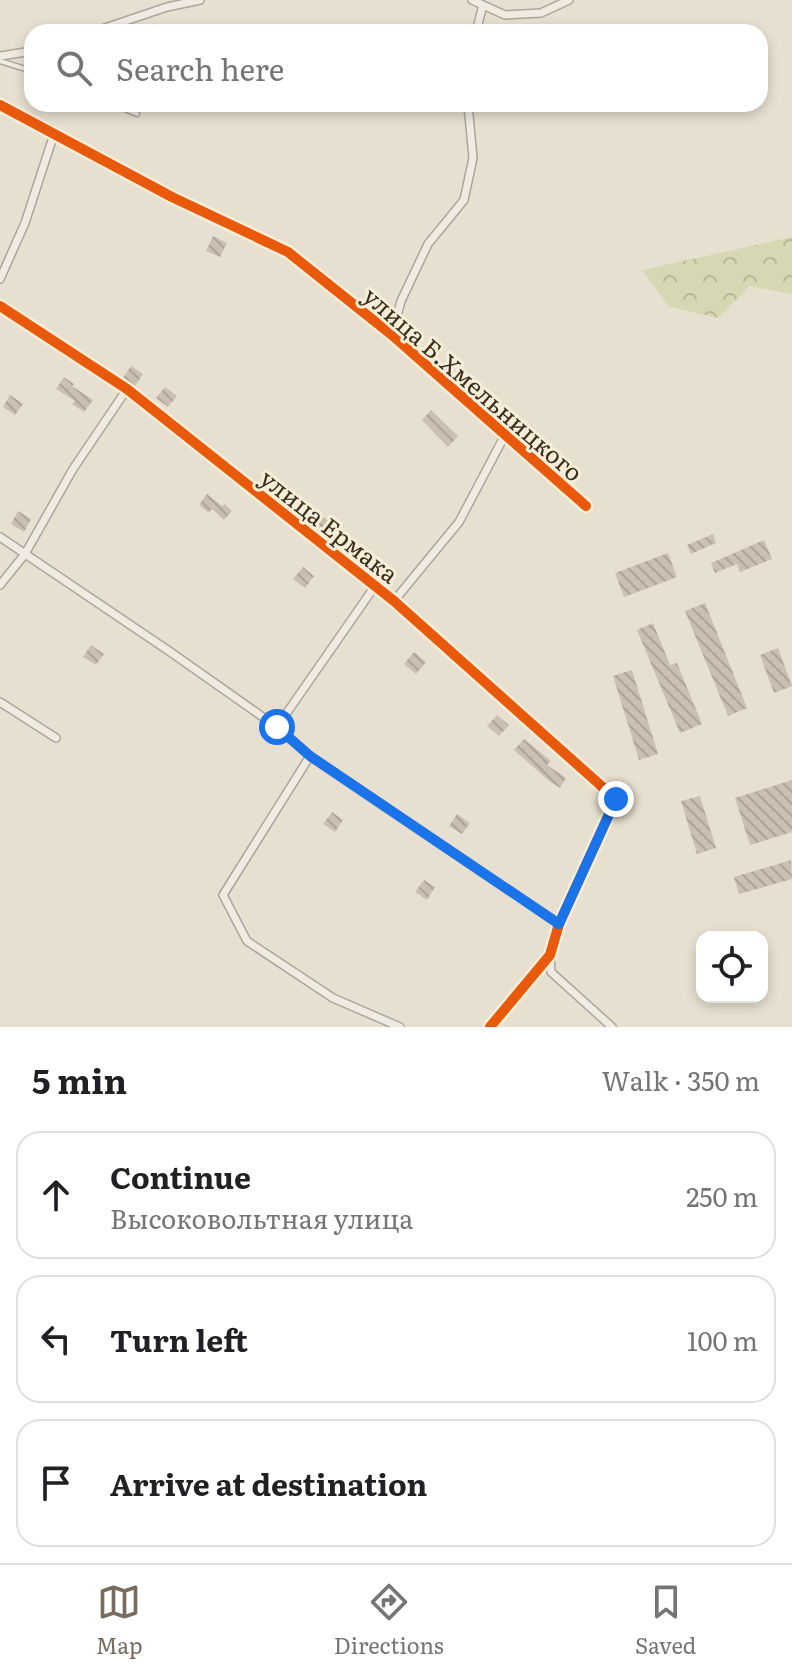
<!DOCTYPE html>
<html lang="en">
<head>
<meta charset="utf-8">
<style>
	:root { --surface:#fff; --page:#f6f6f6; --text:#202124; --muted:#757577; --line:#e0e0e0; --accent:#786c5e }
	body { margin:0; font-family:Literata,serif; background:var(--page); color:var(--text) }
	.controls { position:absolute; right:24px; bottom:24px; display:grid; overflow:hidden; border-radius:16px; box-shadow:0 4px 12px #0003 }
	.controls button { width:72px; height:72px; display:grid; place-items:center; padding:0; border:0; border-bottom:2px solid var(--line); background:var(--surface); color:var(--text); font:40px sans-serif }
	.stop { position:absolute; width:24px; height:24px; margin:-18px; border:6px solid #1a73e8; border-radius:50%; background:#fff }
	.stop.end { background:#1a73e8; border-color:#fff; box-shadow:0 2px 8px #0008 }
	.list { margin:0; padding:0; list-style:none }
	h2 { display:flex; justify-content:space-between; align-items:center; height:104px; margin:0; padding:0 32px; font-size:34px }
	h2 small { font-size:26px; font-weight:400; color:var(--muted) }
	.list li { display:grid; grid-template-columns:52px 1fr auto; gap:24px; align-items:center; box-sizing:border-box; height:128px; margin:0 16px 16px; padding:0 16px; border:2px solid var(--line); border-radius:24px }
	.list b { display:block; font-size:30px; white-space:nowrap }
	.list p { margin:0; font-size:26px; white-space:nowrap; color:var(--muted) }
	.list em { font-size:26px; font-style:normal; color:var(--muted) }
	.icon { flex:none; width:44px; height:44px; fill:none; stroke:currentColor; stroke-width:2; stroke-linecap:round; stroke-linejoin:round }
	.map { position:relative; flex:none; width:792px; height:1027px; overflow:hidden }
	.search { position:absolute; background:var(--surface); box-shadow:0 4px 12px #0003; left:24px; right:24px; top:24px; height:88px; display:flex; align-items:center; gap:20px; box-sizing:border-box; padding:0 28px; border-radius:24px; color:var(--muted); font-size:30px }
	.sheet { height:536px; background:var(--surface) }
	nav { display:flex; justify-content:space-around; align-items:center; box-sizing:border-box; height:112px; border-top:2px solid var(--line); background:var(--surface); font-size:22px; color:var(--muted) }
	nav a { display:grid; justify-items:center; gap:4px }
	nav .on { color:var(--accent) }
	.map>svg:first-child { display:block }
	.forest { fill:url(#forest-crowns) }
	.building { fill:url(#building-back-hatch) }
	.lines { fill:none; stroke-linecap:round; stroke-linejoin:round }
	.lane-casing { stroke:#ada599; stroke-width:7 }
	.street-casing { stroke:#ada599; stroke-width:10 }
	.lane { stroke:#efebe3; stroke-width:4 }
	.street { stroke:#efebe3; stroke-width:7 }
	.cycleway-casing { stroke:#f7eed8; stroke-width:15 }
	.cycleway { stroke:#e8590c; stroke-width:10 }
	.route { stroke:#1a73e8; stroke-width:10 }
	.labels { text-anchor:middle; dominant-baseline:central; stroke-width:6; stroke-linejoin:round; paint-order:stroke }
	.street-label { font-size:24px; fill:#3d2e20; stroke:#f7eed8 }
</style>
</head>
<body>
<div class="map">
<svg width="792" height="1027" viewBox="0 0 792 1027">
	<defs>
		<pattern id="forest-crowns" width="20" height="18" patternUnits="userSpaceOnUse" patternTransform="scale(2)"><rect width="20" height="18" fill="#d6d7b3"/><path d="M2 6a3 3 0 1 1 6 0M12 15a3 3 0 1 1 6 0" fill="none" stroke="#b9b99a"/></pattern>
		<pattern id="building-back-hatch" width="6" height="6" patternUnits="userSpaceOnUse" patternTransform="scale(2)"><rect width="6" height="6" fill="#cbbfb2"/><path d="M-1 5l2 2M0 0l6 6M5-1l2 2" fill="none" stroke="#afa499"/></pattern>
	</defs>
	<rect width="100%" height="100%" fill="#e7e0d1"/>
	<path class="forest" d="M 792,237 L 792,296 L 791,294 L 750,286 L 718,318 L 670,307 L 642,270 Z"/>
	<path class="building" d="M 213,236 L 227,243 L 220,257 L 206,251 Z
		M 131,366 L 143,374 L 135,386 L 123,378 Z
		M 64,377 L 74,384 L 72,386 L 93,400 L 84,412 L 72,404 L 75,401 L 56,389 Z
		M 165,387 L 177,396 L 168,407 L 156,398 Z
		M 10,395 L 23,404 L 15,415 L 3,407 Z
		M 431,410 L 458,436 L 448,447 L 422,420 Z
		M 207,494 L 222,506 L 225,504 L 232,511 L 224,520 L 212,509 L 209,513 L 199,505 Z
		M 300,499 L 332,524 L 324,534 L 291,510 Z
		M 18,511 L 31,519 L 24,532 L 11,524 Z
		M 713,534 L 716,543 L 691,554 L 687,545 Z
		M 764,540 L 772,559 L 740,572 L 737,564 L 715,573 L 711,563 Z
		M 668,553 L 677,577 L 624,597 L 615,573 Z
		M 303,567 L 314,576 L 305,588 L 293,579 Z
		M 705,603 L 747,708 L 728,716 L 685,611 Z
		M 653,623 L 670,665 L 677,663 L 702,724 L 680,733 L 637,630 Z
		M 91,645 L 104,654 L 96,665 L 83,657 Z
		M 778,648 L 792,686 L 774,693 L 760,655 Z
		M 414,652 L 426,662 L 416,674 L 404,664 Z
		M 632,670 L 658,754 L 639,760 L 613,676 Z
		M 497,715 L 509,725 L 499,736 L 487,726 Z
		M 524,739 L 551,761 L 547,765 L 566,778 L 560,788 L 548,780 L 514,750 Z
		M 792,780 L 792,832 L 750,845 L 735,798 Z
		M 700,796 L 716,848 L 697,854 L 681,801 Z
		M 332,812 L 343,820 L 335,832 L 323,824 Z
		M 457,814 L 470,823 L 462,834 L 449,826 Z
		M 791,860 L 792,879 L 739,894 L 734,877 Z
		M 424,880 L 435,887 L 427,900 L 415,892 Z"/>
	<g class="lines">
		<defs>
			<path id="lane" d="M 0,61 L 32,71
				M 113,104 L 137,114"/>
			<path id="street" d="M 472,0 L 505,15 L 541,13 L 569,0
				M 93,32 L 167,7 L 200,0
				M 476,32 L 483,5
				M 0,56 L 32,51
				M 0,105 L 172,197 L 288,252 L 392,335 L 586,506
				M 0,279 L 25,223 L 54,134
				M 0,306 L 127,389 L 394,601 L 616,799 L 559,924 L 550,955 L 490,1027
				M 392,335 L 401,301 L 428,244 L 464,200 L 473,158 L 469,115 L 467,104
				M 0,537 L 169,651 L 277,727 L 310,756 L 559,924
				M 0,585 L 25,554 L 73,469 L 127,389
				M 394,601 L 459,522 L 505,435
				M 0,702 L 56,738
				M 277,727 L 375,586
				M 310,756 L 223,895 L 247,941 L 333,998 L 400,1027
				M 550,955 L 551,972 L 612,1027"/>
		</defs>
		<use href="#lane" class="lane-casing"/>
		<use href="#street" class="street-casing"/>
		<use href="#lane" class="lane"/>
		<use href="#street" class="street"/>
		<defs>
			<path id="cycleway" d="M 0,105 L 172,197 L 288,252 L 392,335 L 586,506
				M 0,306 L 127,389 L 394,601 L 616,799 L 559,924 L 550,955 L 490,1027"/>
		</defs>
		<use href="#cycleway" class="cycleway-casing"/>
		<use href="#cycleway" class="cycleway"/>
	</g>
	<g class="lines">
		<path class="route" d="M 277,727 L 310,756 L 559,924 L 616,799"/>
	</g>
	<g class="labels">
		<g class="street-label">
			<text transform="translate(474 383) rotate(41)">улица Б.Хмельницкого</text>
			<text transform="translate(330 525) rotate(38)">улица Ермака</text>
		</g>
	</g>
</svg>
<div class="controls">
<button><svg class="icon" aria-label="locate" viewBox="0 0 24 24"><circle cx="12" cy="12" r="6"/><path d="M12 2v4M12 18v4M2 12h4M18 12h4"/></svg></button>
</div>
<div class="stop" style="left:277px;top:727px"></div>
<div class="stop end" style="left:616px;top:799px"></div>
<div class="search"><svg class="icon" aria-label="search" viewBox="0 0 24 24"><circle cx="10" cy="10" r="6"/><path d="M15 15l6 6"/></svg>Search here</div>
</div>
<section class="sheet">
<h2>5 min<small>Walk · 350 m</small></h2>
<ul class="list">
<li><svg class="icon" aria-label="ahead" viewBox="0 0 24 24"><path d="M12 20V5M6 11l6-6 6 6"/></svg><div><b>Continue</b><p>Высоковольтная улица</p></div><em>250 m</em></li>
<li><svg class="icon" aria-label="left" viewBox="0 0 24 24"><path d="M17 20v-9H6M10 6l-5 5 5 5"/></svg><div><b>Turn left</b></div><em>100 m</em></li>
<li><svg class="icon" aria-label="arrive" viewBox="0 0 24 24"><path d="M6 21V4h12l-3 4 3 4H6"/></svg><div><b>Arrive at destination</b></div></li>
</ul>
</section>
<nav>
<a class="on"><svg class="icon" aria-label="map" viewBox="0 0 24 24"><path d="M3 6l6-2 6 2 6-2v14l-6 2-6-2-6 2zM9 4v14M15 6v14"/></svg>Map</a>
<a><svg class="icon" aria-label="directions" viewBox="0 0 24 24"><path d="M12 3l9 9-9 9-9-9zM9 14v-3h6M13 9l2 2-2 2"/></svg>Directions</a>
<a><svg class="icon" aria-label="saved" viewBox="0 0 24 24"><path d="M7 4h10v16l-5-4-5 4z"/></svg>Saved</a>
</nav>
</body>
</html>
